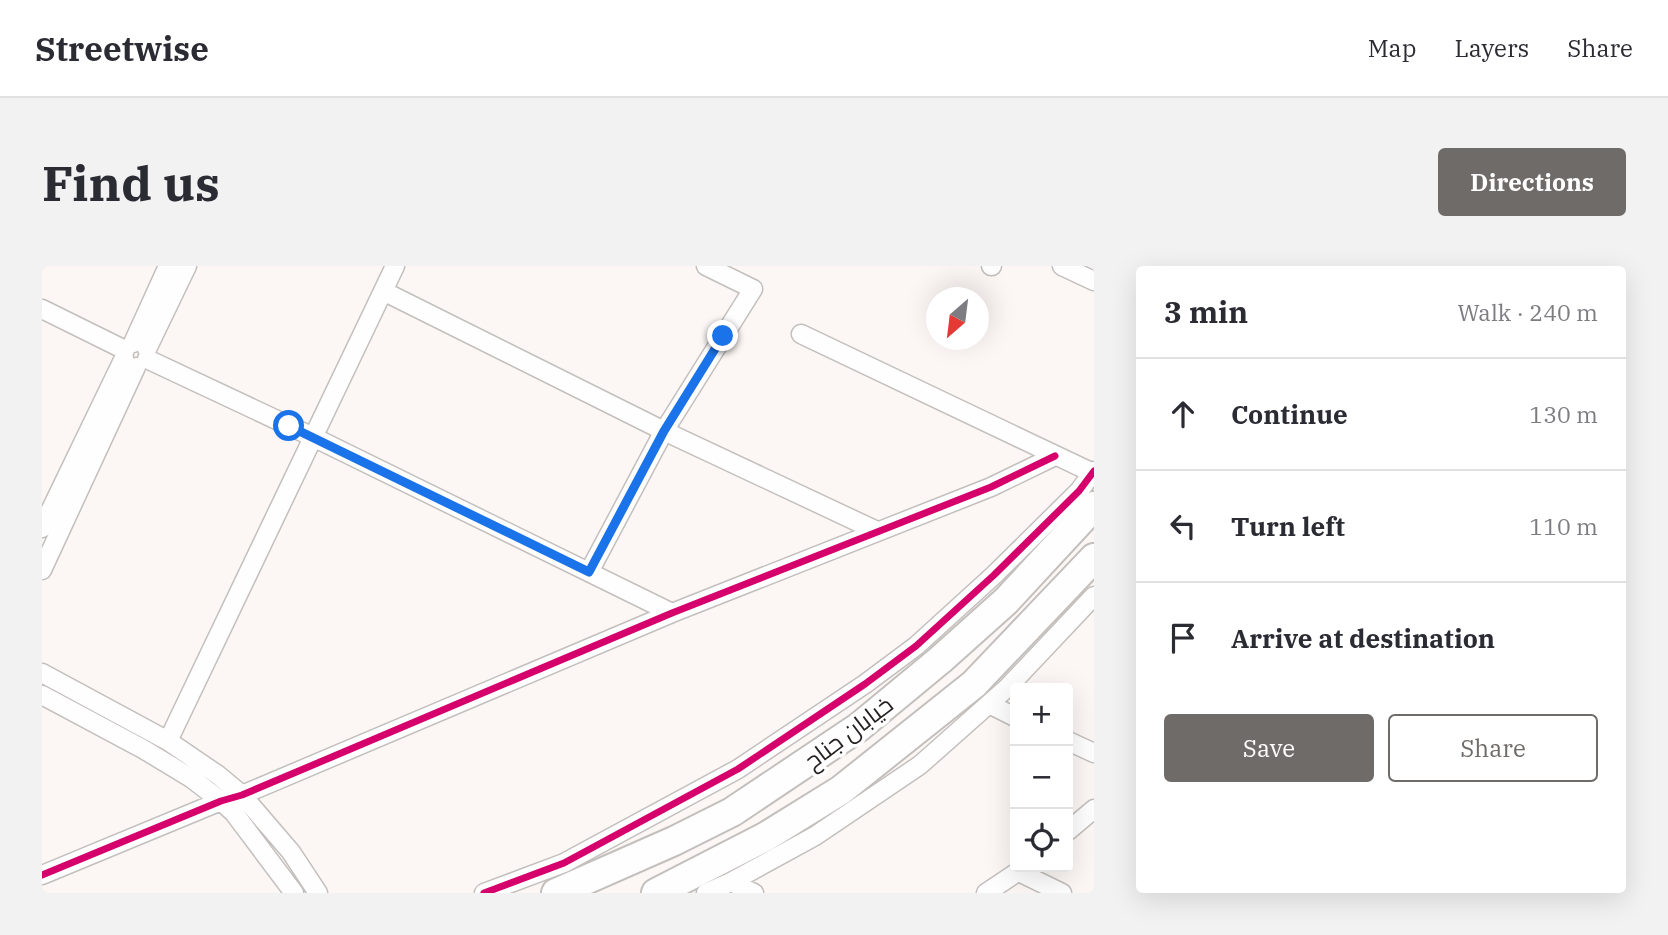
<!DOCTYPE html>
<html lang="en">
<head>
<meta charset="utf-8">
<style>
	:root { --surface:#fff; --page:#f2f2f3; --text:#2b2b33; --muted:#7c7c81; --line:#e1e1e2; --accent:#6f6b69 }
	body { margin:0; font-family:"IBM Plex Serif",Cairo,serif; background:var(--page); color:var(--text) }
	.controls { position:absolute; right:21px; bottom:21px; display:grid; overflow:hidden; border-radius:7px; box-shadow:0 7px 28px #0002 }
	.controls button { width:63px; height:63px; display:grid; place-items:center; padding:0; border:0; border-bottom:2px solid var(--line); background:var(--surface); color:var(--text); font:35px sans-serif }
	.compass { position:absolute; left:884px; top:21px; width:63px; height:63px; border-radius:50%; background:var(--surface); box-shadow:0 7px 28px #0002; rotate:208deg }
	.stop { position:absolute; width:21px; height:21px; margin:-16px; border:5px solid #1a73e8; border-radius:50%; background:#fff }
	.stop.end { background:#1a73e8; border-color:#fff; box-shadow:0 2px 7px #0008 }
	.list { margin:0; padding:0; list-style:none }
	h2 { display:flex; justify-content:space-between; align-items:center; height:91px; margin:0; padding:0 28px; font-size:30px }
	h2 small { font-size:23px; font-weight:400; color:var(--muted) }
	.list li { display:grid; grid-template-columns:46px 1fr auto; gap:21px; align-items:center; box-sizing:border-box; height:112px; padding:0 28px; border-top:2px solid var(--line) }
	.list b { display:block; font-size:26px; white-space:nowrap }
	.list em { font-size:23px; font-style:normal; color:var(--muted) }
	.actions { display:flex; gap:14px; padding:21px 28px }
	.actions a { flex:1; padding:16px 0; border:2px solid var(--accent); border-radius:7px; text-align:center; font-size:24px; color:var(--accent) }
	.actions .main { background:var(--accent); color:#fff }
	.icon { flex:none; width:38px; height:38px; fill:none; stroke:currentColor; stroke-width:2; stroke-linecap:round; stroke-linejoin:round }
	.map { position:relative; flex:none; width:1052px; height:627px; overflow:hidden; border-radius:7px }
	header { display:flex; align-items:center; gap:42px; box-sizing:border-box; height:98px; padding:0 35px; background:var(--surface); border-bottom:2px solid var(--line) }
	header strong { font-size:33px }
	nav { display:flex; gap:38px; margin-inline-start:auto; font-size:24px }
	.intro { display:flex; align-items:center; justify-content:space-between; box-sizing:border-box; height:168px; padding:0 42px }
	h1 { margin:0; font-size:49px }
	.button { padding:18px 32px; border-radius:7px; background:var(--accent); color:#fff; font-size:24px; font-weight:700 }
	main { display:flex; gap:42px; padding:0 42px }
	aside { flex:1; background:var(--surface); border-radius:7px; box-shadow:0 7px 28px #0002 }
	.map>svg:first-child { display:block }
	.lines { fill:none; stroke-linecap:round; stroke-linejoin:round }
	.street-casing { stroke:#c3bfbd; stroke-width:21 }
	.primary-casing { stroke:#c3bfbd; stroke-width:32 }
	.street { stroke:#fffefe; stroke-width:18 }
	.primary { stroke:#fffefe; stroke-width:28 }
	.cycleway-casing { stroke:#fff; stroke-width:11 }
	.cycleway { stroke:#d6006c; stroke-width:7 }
	.route { stroke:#1a73e8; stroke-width:9 }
	.labels { text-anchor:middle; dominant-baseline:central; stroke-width:7; stroke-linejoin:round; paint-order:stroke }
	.street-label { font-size:24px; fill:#231f1e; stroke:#fff }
</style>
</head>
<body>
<header>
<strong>Streetwise</strong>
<nav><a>Map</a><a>Layers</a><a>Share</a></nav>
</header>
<div class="intro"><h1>Find us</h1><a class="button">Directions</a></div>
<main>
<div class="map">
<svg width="1052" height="627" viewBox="0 0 1052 627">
	<rect width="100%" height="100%" fill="#fcf7f5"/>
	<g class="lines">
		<defs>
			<path id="street" d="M 949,0 L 950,0
				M 1020,0 L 1052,15
				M 341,25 L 622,165 L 835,265
				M 0,43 L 83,84
				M 759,68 L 1051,207
				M 91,77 L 126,0
				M 105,83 L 145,0
				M 105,93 L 271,171 L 630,347
				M 0,262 L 82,92
				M 0,304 L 94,101
				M 547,306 L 622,165 L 711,23 L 664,0
				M 0,407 L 126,475 L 176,509 L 200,529 L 249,586 L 276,627
				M 0,429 L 101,483 L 149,512 L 179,535 L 192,547 L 252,627
				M 947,438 L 973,451
				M 126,475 L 353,0
				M 1026,475 L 1052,487
				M 1026,565 L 1052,543
				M 977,606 L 1020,627
				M 0,609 L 179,535 L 200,529 L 630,347 L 949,221 L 1013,190
				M 689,616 L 712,627
				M 442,627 L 522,597 L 696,503 L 823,418 L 874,380 L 952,309 L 1037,225 L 1052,205
				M 664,627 L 689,616 L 773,570 L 878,499 L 966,421 L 1052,330
				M 944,627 L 983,601"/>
			<path id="primary" d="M 514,627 L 632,575 L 690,546 L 817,461 L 898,394 L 964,335 L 1052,240
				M 614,627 L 723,571 L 799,524 L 932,418 L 1052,292"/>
		</defs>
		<use href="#street" class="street-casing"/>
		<use href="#primary" class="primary-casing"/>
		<use href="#street" class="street"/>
		<use href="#primary" class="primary"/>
		<defs>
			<path id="cycleway" d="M 0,609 L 179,535 L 200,529 L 630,347 L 949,221 L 1013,190
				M 442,627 L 522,597 L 696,503 L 823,418 L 874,380 L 952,309 L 1037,225 L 1052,205"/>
		</defs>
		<use href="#cycleway" class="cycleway-casing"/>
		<use href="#cycleway" class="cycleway"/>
	</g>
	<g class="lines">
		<path class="route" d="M 247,160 L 547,306 L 622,165 L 681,70"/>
	</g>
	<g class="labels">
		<g class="street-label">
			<text transform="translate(806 466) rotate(-37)">خیابان جناح</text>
		</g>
	</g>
</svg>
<div class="controls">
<button>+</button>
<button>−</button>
<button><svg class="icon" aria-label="locate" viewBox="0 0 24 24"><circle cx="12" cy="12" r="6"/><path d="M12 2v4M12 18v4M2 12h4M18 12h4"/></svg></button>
</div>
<svg class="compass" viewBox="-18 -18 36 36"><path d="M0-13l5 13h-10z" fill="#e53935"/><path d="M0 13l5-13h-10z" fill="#7c7c81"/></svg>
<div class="stop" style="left:247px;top:160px"></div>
<div class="stop end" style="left:681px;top:70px"></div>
</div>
<aside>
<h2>3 min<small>Walk · 240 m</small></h2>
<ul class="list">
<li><svg class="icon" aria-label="ahead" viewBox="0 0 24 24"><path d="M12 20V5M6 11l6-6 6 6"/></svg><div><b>Continue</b></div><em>130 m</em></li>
<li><svg class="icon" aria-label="left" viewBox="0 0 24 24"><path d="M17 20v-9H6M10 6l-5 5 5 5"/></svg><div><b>Turn left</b></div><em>110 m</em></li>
<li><svg class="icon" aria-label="arrive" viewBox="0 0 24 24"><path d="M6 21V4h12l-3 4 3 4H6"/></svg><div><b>Arrive at destination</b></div></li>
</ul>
<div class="actions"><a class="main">Save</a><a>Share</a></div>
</aside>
</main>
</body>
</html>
